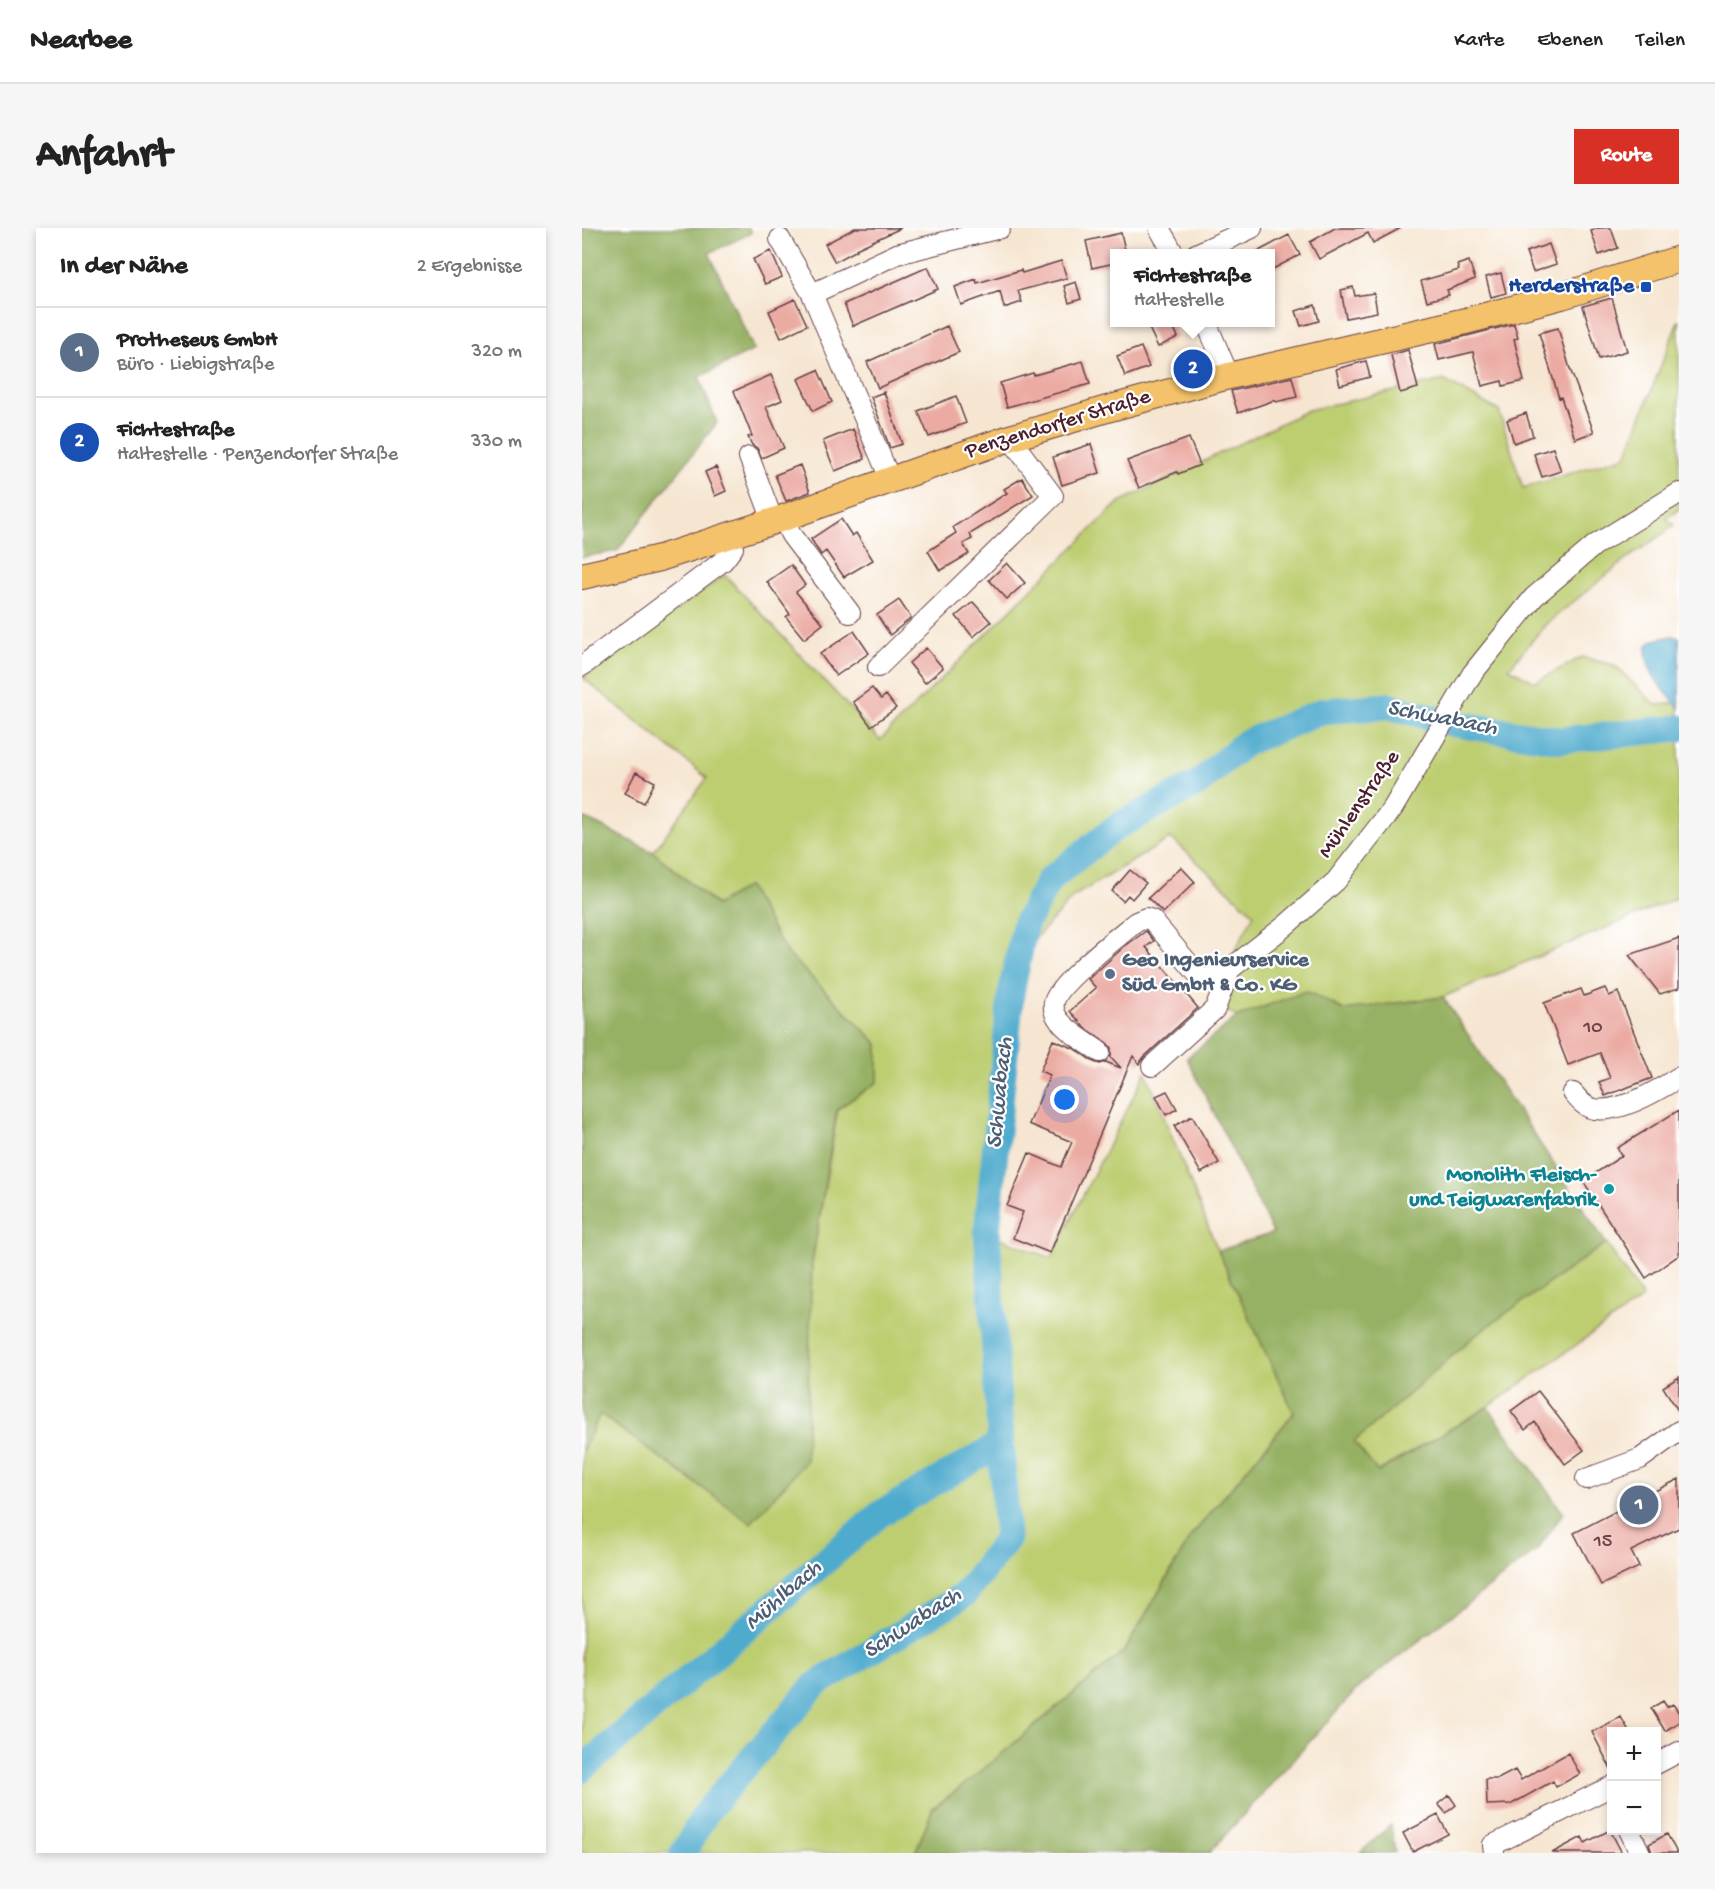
<!DOCTYPE html>
<html lang="de">
<head>
<meta charset="utf-8">
<style>
	:root { --surface:#fff; --page:#f6f6f6; --text:#222; --muted:#767676; --line:#e0e0e0; --accent:#d93025 }
	body { margin:0; font-family:"Gochi Hand",sans-serif; background:var(--page); color:var(--text) }
	.controls { position:absolute; right:18px; bottom:18px; display:grid; overflow:hidden; border-radius:0px; box-shadow:0 3px 9px #0003 }
	.controls button { width:54px; height:54px; display:grid; place-items:center; padding:0; border:0; border-bottom:2px solid var(--line); background:var(--surface); color:var(--text); font:30px sans-serif }
	.you { position:absolute; left:483px; top:872px; width:21px; height:21px; margin:-15px; border:4px solid #fff; border-radius:50%; background:#1a73e8; box-shadow:0 0 0 9px #1a73e833 }
	.badge { display:grid; place-items:center; width:39px; height:39px; border-radius:50%; background:var(--accent); color:#fff; font-size:20px; font-weight:700 }
	.pin { position:absolute; translate:-50% -50%; border:3px solid #fff; box-shadow:0 2px 6px #0006 }
	.popup { position:absolute; left:528px; top:21px; width:165px; height:78px; box-sizing:border-box; display:grid; place-content:center; border-radius:0px; background:var(--surface); filter:drop-shadow(0 2px 4px #0005); font-size:20px; white-space:nowrap; color:var(--muted) }
	.popup b { font-size:22px; color:var(--text) }
	.popup::after { content:''; position:absolute; left:50%; top:100%; margin-left:-12px; border:12px solid transparent; border-top-color:var(--surface) }
	.list { margin:0; padding:0; list-style:none }
	h2 { display:flex; justify-content:space-between; align-items:center; height:78px; margin:0; padding:0 24px; font-size:26px }
	h2 small { font-size:20px; font-weight:400; color:var(--muted) }
	.list li { display:grid; grid-template-columns:39px 1fr auto; gap:18px; align-items:center; box-sizing:border-box; height:90px; padding:0 24px; border-top:2px solid var(--line) }
	.list b { display:block; font-size:22px; white-space:nowrap }
	.list p { margin:0; font-size:20px; white-space:nowrap; color:var(--muted) }
	.list em { font-size:20px; font-style:normal; color:var(--muted) }
	.map { position:relative; flex:none; width:1097px; height:1625px; overflow:hidden; border-radius:0px }
	header { display:flex; align-items:center; gap:36px; box-sizing:border-box; height:84px; padding:0 30px; background:var(--surface); border-bottom:2px solid var(--line) }
	header strong { font-size:28px }
	nav { display:flex; gap:33px; margin-inline-start:auto; font-size:21px }
	.intro { display:flex; align-items:center; justify-content:space-between; box-sizing:border-box; height:144px; padding:0 36px }
	h1 { margin:0; font-size:42px }
	.button { padding:15px 27px; border-radius:0px; background:var(--accent); color:#fff; font-size:21px; font-weight:700 }
	main { display:flex; gap:36px; padding:0 36px }
	aside { flex:1; background:var(--surface); border-radius:0px; box-shadow:0 3px 9px #0003 }
	.map>svg:first-child { display:block }
	.green { fill:#bdce71; stroke:#84764e; stroke-width:1.5 }
	.forest { fill:#96b163; stroke:#706847; stroke-width:1.5 }
	.water { fill:#4fabce; stroke:#4c657c; stroke-width:1.5 }
	.lines { fill:none; stroke-linecap:round; stroke-linejoin:round }
	.river { stroke:#4fabce; stroke-width:27 }
	.building { fill:#ebaba3 }
	.minor-casing { stroke:#643d44; stroke-width:22 }
	.major-casing { stroke:#643d44; stroke-width:28 }
	.minor { stroke:#fff; stroke-width:20 }
	.major { stroke:#f3c26a; stroke-width:26 }
	.transit-dot { fill:#1a4fb4; stroke:#fff; stroke-width:2 }
	.service-dot { fill:#5c6f8a; stroke:#fff; stroke-width:2 }
	.culture-dot { fill:#0f9aa8; stroke:#fff; stroke-width:2 }
	.labels { text-anchor:middle; dominant-baseline:central; stroke-width:4.5; stroke-linejoin:round; paint-order:stroke }
	.number-label { font-size:20px; fill:#724249 }
	.transit-label { font-size:22px; font-weight:bold; fill:#164399; stroke:#fff; text-anchor:end }
	.street-label { font-size:22px; fill:#4a1f2b; stroke:#fff }
	.service-label { font-size:22px; font-weight:bold; fill:#4e5e75; stroke:#fff; text-anchor:start }
	.culture-label { font-size:22px; font-weight:bold; fill:#0d838f; stroke:#fff; text-anchor:end }
	.water-label { font-size:24px; font-style:italic; fill:#4c5e74; stroke:#fff }
</style>
</head>
<body>
<header>
<strong>Nearbee</strong>
<nav><a>Karte</a><a>Ebenen</a><a>Teilen</a></nav>
</header>
<div class="intro"><h1>Anfahrt</h1><a class="button">Route</a></div>
<main>
<aside>
<h2>In der Nähe<small>2 Ergebnisse</small></h2>
<ul class="list">
<li><span class="badge" style="background:#5c6f8a">1</span><div><b>Protheseus GmbH</b><p>Büro · Liebigstraße</p></div><em>320 m</em></li>
<li><span class="badge" style="background:#1a4fb4">2</span><div><b>Fichtestraße</b><p>Haltestelle · Penzendorfer Straße</p></div><em>330 m</em></li>
</ul>
</aside>
<div class="map">
<svg width="1097" height="1625" viewBox="0 0 1097 1625">
	<rect width="100%" height="100%" fill="#fff"/>
	<filter id="ink" filterUnits="userSpaceOnUse"><feTurbulence type="fractalNoise" baseFrequency=".0167" numOctaves="2"/><feDisplacementMap in="SourceGraphic" scale="12" xChannelSelector="R" yChannelSelector="G"/><feConvolveMatrix kernelMatrix="1 2 1 2 8 2 1 2 1" color-interpolation-filters="sRGB"/></filter>
	<filter id="wash" filterUnits="userSpaceOnUse"><feTurbulence type="fractalNoise" baseFrequency=".008" numOctaves="4" result="noise"/><feDisplacementMap in="SourceGraphic" scale="24" xChannelSelector="R" yChannelSelector="G"/><feGaussianBlur stdDeviation="1.35" result="paint"/><feColorMatrix in="noise" values="0 0 0 0 0 0 0 0 0 0 0 0 0 0 0 0 0 1.4 0 .05"/><feComposite in="paint" operator="in"/></filter>
	<g filter="url(#wash)">
		<rect width="100%" height="100%" fill="#f6e6d1"/>
		<path class="green" d="M 1097,91 L 1097,282 L 1084,290 L 1092,298 L 1046,330 L 964,396 L 927,440 L 953,454 L 1000,429 L 1032,437 L 1074,477 L 1097,475 L 1097,669 L 861,769 L 762,782 L 724,763 L 655,789 L 627,772 L 672,686 L 589,610 L 492,668 L 443,722 L 413,1008 L 469,1030 L 564,844 L 636,1023 L 712,1185 L 610,1307 L 543,1422 L 391,1550 L 351,1580 L 333,1625 L 0,1625 L 0,1225 L 17,1185 L 169,1295 L 230,1035 L 256,881 L 296,853 L 296,816 L 204,724 L 166,658 L 135,677 L 71,624 L 125,550 L 1,450 L 143,347 L 298,512 L 536,275 L 726,182 L 862,152 L 917,183 L 941,260 L 1044,228 Z
			M 1024,1015 L 1061,1070 L 906,1179 L 795,1244 L 772,1214 L 896,1105 Z"/>
		<path class="forest" d="M 0,0 L 167,0 L 169,5 L 127,25 L 172,122 L 117,149 L 135,195 L 35,323 L 0,329 Z
			M 0,589 L 71,624 L 134,677 L 166,658 L 204,724 L 296,816 L 296,854 L 255,881 L 230,1035 L 224,1233 L 169,1295 L 18,1186 L 0,1225 Z
			M 724,763 L 762,782 L 861,769 L 1024,1015 L 896,1105 L 772,1214 L 796,1244 L 906,1179 L 981,1285 L 955,1322 L 777,1459 L 627,1625 L 333,1625 L 351,1580 L 391,1550 L 543,1422 L 610,1307 L 712,1185 L 636,1023 L 691,1005 L 605,830 L 655,789 Z
			M 809,1597 L 813,1625 L 778,1625 Z"/>
		<path class="water" d="M 1090,408 L 1097,409 L 1097,480 C 1082,462 1060,442 1065,417 L 1072,412 Z"/>
		<g class="lines">
			<path class="river" d="M 0,1541 L 298,1286 L 418,1216
				M 101,1625 L 125,1583 L 233,1457 L 382,1367 L 425,1311 L 405,1003 L 429,765 L 443,697 L 467,652 L 534,599 L 615,556 L 663,515 L 741,483 L 807,478 L 873,496 L 978,512 L 1097,500"/>
		</g>
		<g id="blocks">
			<path class="building" d="M 273,0 L 319,0 L 274,21 L 275,22 L 253,34 L 243,16 Z
				M 753,0 L 819,0 L 791,15 L 786,5 L 737,31 L 728,14 Z
				M 1017,0 L 1029,0 L 1036,20 L 1017,27 L 1009,3 Z
				M 539,5 L 544,26 L 533,26 L 533,35 L 510,40 L 504,13 Z
				M 707,7 L 718,27 L 689,42 L 689,26 L 671,26 Z
				M 967,16 L 974,36 L 951,44 L 944,24 Z
				M 189,23 L 200,49 L 183,56 L 171,31 Z
				M 479,33 L 485,50 L 436,63 L 440,74 L 422,80 L 418,63 L 379,77 L 373,59 L 394,51 L 395,55 L 439,42 L 440,45 Z
				M 887,33 L 893,51 L 865,62 L 867,67 L 845,73 L 839,53 L 877,42 L 875,37 Z
				M 346,39 L 356,61 L 271,98 L 262,76 Z
				M 919,45 L 924,65 L 909,69 L 904,49 Z
				M 494,54 L 499,71 L 487,75 L 482,58 Z
				M 771,59 L 773,68 L 792,65 L 795,84 L 764,90 L 759,62 Z
				M 1030,70 L 1045,123 L 1017,131 L 1001,78 Z
				M 213,71 L 225,97 L 199,110 L 187,83 Z
				M 733,77 L 737,93 L 719,98 L 714,83 Z
				M 574,94 L 589,94 L 596,109 L 576,119 L 566,98 Z
				M 932,96 L 936,110 L 932,111 L 942,153 L 921,158 L 920,153 L 900,158 L 891,124 L 857,132 L 853,116 Z
				M 365,98 L 377,124 L 296,160 L 285,134 Z
				M 976,100 L 988,141 L 1012,204 L 993,211 L 979,169 L 977,170 L 957,105 Z
				M 559,119 L 567,139 L 543,148 L 535,128 Z
				M 826,122 L 836,160 L 818,165 L 809,127 Z
				M 501,133 L 508,156 L 425,179 L 418,155 L 451,145 L 452,147 Z
				M 784,133 L 788,149 L 758,157 L 754,141 Z
				M 236,142 L 250,174 L 231,183 L 216,151 Z
				M 189,147 L 200,172 L 184,179 L 202,220 L 180,230 L 175,220 L 170,217 L 166,209 L 170,208 L 152,163 Z
				M 710,149 L 715,169 L 694,174 L 693,172 L 656,185 L 649,163 Z
				M 302,164 L 320,216 L 308,220 L 289,169 Z
				M 374,168 L 384,195 L 347,209 L 336,183 Z
				M 944,185 L 951,208 L 932,215 L 925,192 Z
				M 271,201 L 283,231 L 253,243 L 241,213 Z
				M 607,210 L 618,237 L 596,246 L 595,244 L 557,260 L 545,233 Z
				M 509,216 L 518,245 L 480,257 L 471,229 Z
				M 971,220 L 979,243 L 960,249 L 952,226 Z
				M 218,237 L 228,264 L 204,273 L 193,247 Z
				M 134,239 L 144,263 L 133,268 L 123,244 Z
				M 440,250 L 451,267 L 388,306 L 390,311 L 381,316 L 387,326 L 358,343 L 346,323 L 374,305 L 371,299 L 425,265 L 422,261 Z
				M 259,291 L 270,308 L 274,305 L 291,332 L 262,349 L 244,323 L 239,327 L 229,311 Z
				M 425,335 L 443,355 L 425,371 L 407,352 Z
				M 209,337 L 223,357 L 214,364 L 241,396 L 222,411 L 204,389 L 208,386 L 185,354 Z
				M 317,372 L 329,390 L 308,407 L 295,387 Z
				M 391,374 L 409,394 L 391,409 L 374,388 Z
				M 272,403 L 287,425 L 254,448 L 238,426 Z
				M 344,420 L 361,440 L 343,455 L 327,435 Z
				M 290,460 L 299,471 L 304,467 L 314,480 L 289,498 L 271,474 Z
				M 54,544 L 73,554 L 62,575 L 43,565 Z
				M 599,639 L 613,654 L 581,685 L 566,670 Z
				M 548,642 L 564,655 L 550,671 L 546,667 L 541,673 L 530,663 Z
				M 564,703 L 572,713 L 564,719 L 616,780 L 562,829 L 557,836 L 551,828 L 468,1025 L 431,1010 L 441,984 L 425,978 L 447,925 L 479,939 L 490,914 L 447,896 L 468,847 L 458,843 L 471,812 L 491,820 L 512,834 L 518,836 L 524,834 L 539,840 L 529,829 L 529,820 L 525,815 L 501,798 L 488,783 L 514,760 L 506,751 L 542,719 Z
				M 1097,710 L 1097,760 L 1078,766 L 1047,727 Z
				M 1023,760 L 1027,768 L 1036,764 L 1070,850 L 1023,868 L 1017,854 L 1028,850 L 1018,825 L 986,837 L 962,775 L 999,761 L 1002,768 Z
				M 585,863 L 595,881 L 584,887 L 574,868 Z
				M 1097,882 L 1097,1027 L 1064,1050 L 1001,953 L 1040,928 L 1035,920 Z
				M 610,888 L 637,935 L 619,945 L 592,898 Z
				M 1097,1149 L 1097,1184 L 1081,1159 Z
				M 956,1163 L 1002,1222 L 983,1236 L 953,1194 L 943,1202 L 929,1183 Z
				M 1097,1251 L 1097,1300 L 1049,1323 L 1057,1339 L 1019,1357 L 992,1305 L 1054,1273 L 1056,1265 L 1065,1267 Z
				M 1081,1473 L 1085,1479 L 1091,1476 L 1097,1485 L 1097,1494 L 1083,1503 L 1069,1480 Z
				M 1039,1489 L 1047,1503 L 1029,1503 L 1029,1541 L 1010,1504 Z
				M 986,1525 L 998,1546 L 974,1559 L 971,1553 L 930,1576 L 905,1577 L 904,1551 L 916,1551 L 933,1542 L 939,1552 Z
				M 867,1567 L 874,1577 L 864,1585 L 856,1576 Z
				M 856,1587 L 866,1606 L 831,1624 L 821,1605 Z
				M 1028,1602 L 1040,1625 L 970,1625 L 1000,1609 L 1003,1615 Z
				M 1085,1606 L 1095,1625 L 1070,1625 L 1067,1616 Z"/>
		</g>
	</g>
	<g filter="url(#ink)">
		<use href="#blocks" fill-opacity="0" stroke="#643d44" stroke-width="1.5"/>
		<g class="lines">
			<defs>
				<path id="minor" d="M 577,0 L 592,26
					M 198,11 L 230,66 L 308,251
					M 614,26 L 670,0
					M 230,66 L 315,26 L 418,0
					M 624,94 L 647,148
					M 167,229 L 191,293
					M 201,290 L 209,307 L 268,385
					M 0,438 L 141,333 L 151,320 L 149,307
					M 296,439 L 471,268 L 428,210
					M 518,824 C 506,815 478,800 473,785 C 472,782 471,779 472,775 C 474,757 538,707 554,694 L 564,690 L 570,692 L 618,749 L 625,751 L 648,741
					M 570,838 L 633,781 L 648,741 L 703,698 L 754,653 L 811,580 L 890,446 L 952,369 L 1013,317 L 1097,265
					M 991,865 C 997,872 1003,880 1013,881 C 1038,885 1077,862 1097,849
					M 1004,1251 L 1058,1231 L 1097,1203
					M 1074,1536 L 1097,1524
					M 1047,1602 L 1058,1625
					M 912,1625 L 911,1617 L 1030,1558"/>
				<path id="major" d="M 0,348 L 78,330 L 201,290 L 428,210 L 525,181 L 647,148 L 884,93 L 980,68 L 1097,31"/>
			</defs>
			<use href="#minor" class="minor-casing"/>
			<use href="#major" class="major-casing"/>
			<use href="#minor" class="minor"/>
			<use href="#major" class="major"/>
		</g>
	</g>
	<rect class="transit-dot" x="1058" y="53" width="12" height="12" rx="3"/>
	<circle class="service-dot" cx="528" cy="746" r="6"/>
	<circle class="culture-dot" cx="1027" cy="961" r="6"/>
	<g class="labels">
		<g class="number-label">
			<text x="1011" y="800">10</text>
			<text x="1021" y="1314">15</text>
		</g>
		<g class="transit-label">
			<text x="1052" y="59">Herderstraße</text>
		</g>
		<g class="street-label">
			<text transform="translate(476 197) rotate(-17)">Penzendorfer Straße</text>
			<text transform="translate(778 577) rotate(-55)">Mühlenstraße</text>
		</g>
		<g class="service-label">
			<text x="540" y="733">Geo Ingenieurservice<tspan x="540" dy="25">Süd GmbH &amp; Co. KG</tspan></text>
		</g>
		<g class="culture-label">
			<text x="1015" y="948">Monolith Fleisch-<tspan x="1015" dy="25">und Teigwarenfabrik</tspan></text>
		</g>
		<g class="water-label">
			<text transform="translate(860 491) rotate(11)">Schwabach</text>
			<text transform="translate(419 865) rotate(-84)">Schwabach</text>
			<text transform="translate(202 1368) rotate(-41)">Mühlbach</text>
			<text transform="translate(331 1396) rotate(-33)">Schwabach</text>
		</g>
	</g>
</svg>
<div class="controls">
<button>+</button>
<button>−</button>
</div>
<div class="you"></div>
<div class="pin badge" style="left:1057px;top:1277px;background:#5c6f8a">1</div>
<div class="pin badge" style="left:611px;top:141px;background:#1a4fb4">2</div>
<div class="popup"><b>Fichtestraße</b>Haltestelle</div>
</div>
</main>
</body>
</html>
